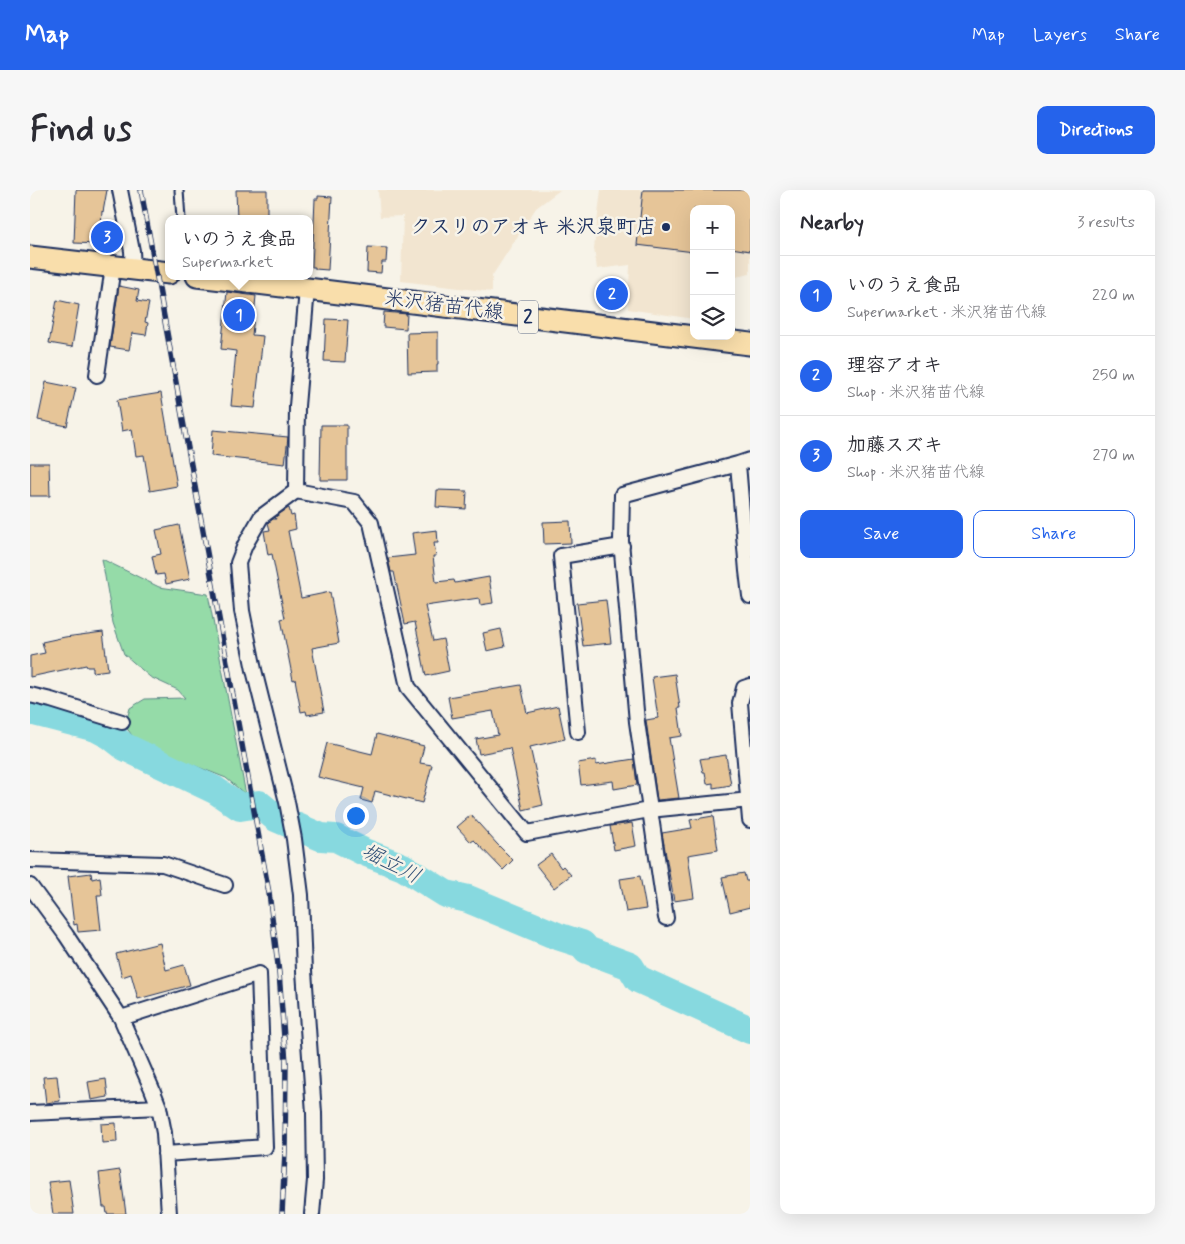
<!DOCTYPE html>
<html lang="en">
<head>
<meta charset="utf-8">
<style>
	:root { --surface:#fff; --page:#f7f7f7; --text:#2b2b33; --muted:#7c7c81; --line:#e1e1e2; --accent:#2563eb }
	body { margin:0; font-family:Mynerve,"Klee One",sans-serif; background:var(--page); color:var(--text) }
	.controls { position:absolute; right:15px; top:15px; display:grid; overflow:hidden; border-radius:10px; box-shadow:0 5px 20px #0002 }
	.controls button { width:45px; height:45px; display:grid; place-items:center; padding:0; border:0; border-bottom:1px solid var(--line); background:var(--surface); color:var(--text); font:25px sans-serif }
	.you { position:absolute; left:325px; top:625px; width:18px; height:18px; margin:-12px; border:4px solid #fff; border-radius:50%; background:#1a73e8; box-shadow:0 0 0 8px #1a73e833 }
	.badge { display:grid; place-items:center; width:32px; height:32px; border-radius:50%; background:var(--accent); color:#fff; font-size:16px; font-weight:700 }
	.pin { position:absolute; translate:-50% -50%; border:2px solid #fff; box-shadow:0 1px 5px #0006 }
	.popup { position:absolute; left:135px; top:25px; width:148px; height:65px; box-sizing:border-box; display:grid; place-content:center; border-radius:10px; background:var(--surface); filter:drop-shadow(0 1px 4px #0005); font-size:16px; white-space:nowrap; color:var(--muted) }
	.popup b { font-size:19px; color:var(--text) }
	.popup::after { content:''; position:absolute; left:50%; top:100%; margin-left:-10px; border:10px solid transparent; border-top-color:var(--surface) }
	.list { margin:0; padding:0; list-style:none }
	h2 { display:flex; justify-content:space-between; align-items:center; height:65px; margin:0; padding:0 20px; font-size:21px }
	h2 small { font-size:16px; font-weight:400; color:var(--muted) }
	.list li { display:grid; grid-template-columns:32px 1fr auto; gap:15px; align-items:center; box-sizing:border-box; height:80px; padding:0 20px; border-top:1px solid var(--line) }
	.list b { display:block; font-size:19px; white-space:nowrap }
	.list p { margin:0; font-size:16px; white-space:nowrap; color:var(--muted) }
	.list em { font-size:16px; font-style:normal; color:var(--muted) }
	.actions { display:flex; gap:10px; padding:15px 20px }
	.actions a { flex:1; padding:11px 0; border:1px solid var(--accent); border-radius:10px; text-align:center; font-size:18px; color:var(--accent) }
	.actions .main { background:var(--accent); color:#fff }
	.icon { flex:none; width:28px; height:28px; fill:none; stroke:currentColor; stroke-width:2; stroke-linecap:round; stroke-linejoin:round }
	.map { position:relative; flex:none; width:720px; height:1024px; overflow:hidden; border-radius:10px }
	header { display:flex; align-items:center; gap:30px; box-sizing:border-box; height:70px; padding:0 25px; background:var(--accent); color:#fff }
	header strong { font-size:24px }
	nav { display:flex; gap:28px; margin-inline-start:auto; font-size:18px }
	.intro { display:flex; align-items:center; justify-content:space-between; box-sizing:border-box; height:120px; padding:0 30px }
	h1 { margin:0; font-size:35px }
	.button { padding:12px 22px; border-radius:10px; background:var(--accent); color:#fff; font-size:18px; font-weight:700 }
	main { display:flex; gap:30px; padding:0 30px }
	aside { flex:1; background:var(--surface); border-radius:10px; box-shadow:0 5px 20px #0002 }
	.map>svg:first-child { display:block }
	.built { fill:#f2e5d0 }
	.green { fill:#95dba8; stroke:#588583 }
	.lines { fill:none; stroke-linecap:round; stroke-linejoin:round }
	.river { stroke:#87d9df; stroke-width:28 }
	.building { fill:#e6c598; stroke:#1b2f5e }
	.service-casing { stroke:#1b2f5e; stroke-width:11 }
	.minor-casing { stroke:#1b2f5e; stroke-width:18 }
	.primary-casing { stroke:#1b2f5e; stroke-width:25 }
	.service { stroke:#f7f3e8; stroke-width:7 }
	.minor { stroke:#f7f3e8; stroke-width:14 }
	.primary { stroke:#f9deab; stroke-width:21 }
	.rail-casing { stroke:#1b2f5e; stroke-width:5.5 }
	.rail { stroke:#f7f3e8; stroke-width:4; stroke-dasharray:11; stroke-linecap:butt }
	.poi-dot { fill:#1b2f5e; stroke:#f7f3e8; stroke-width:2 }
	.labels { text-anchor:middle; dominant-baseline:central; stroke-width:5; stroke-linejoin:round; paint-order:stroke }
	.shield { fill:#f7f3e8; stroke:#5d6a87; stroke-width:1 }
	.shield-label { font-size:19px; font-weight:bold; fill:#1b2f5e }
	.poi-label { font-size:20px; font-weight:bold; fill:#1b2f5e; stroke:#f7f3e8; text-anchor:end }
	.street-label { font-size:20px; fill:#1b2f5e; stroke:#f7f3e8 }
	.water-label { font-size:21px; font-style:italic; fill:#315178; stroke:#f7f3e8 }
</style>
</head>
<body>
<header>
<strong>Map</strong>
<nav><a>Map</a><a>Layers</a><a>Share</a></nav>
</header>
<div class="intro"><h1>Find us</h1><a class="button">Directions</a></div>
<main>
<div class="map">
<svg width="720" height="1024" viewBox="0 0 720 1024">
	<rect width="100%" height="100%" fill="#f7f3e8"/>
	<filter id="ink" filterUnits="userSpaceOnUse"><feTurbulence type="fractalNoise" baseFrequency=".02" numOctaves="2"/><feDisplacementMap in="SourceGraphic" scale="10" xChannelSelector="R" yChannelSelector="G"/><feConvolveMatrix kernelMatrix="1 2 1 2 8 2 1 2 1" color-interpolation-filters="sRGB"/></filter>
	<g filter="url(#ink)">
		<path class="built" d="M 348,0 L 530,0 L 506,18 L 462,86 L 462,102 L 371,91 L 373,26 L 350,27 Z
			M 571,0 L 720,0 L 720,84 L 701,88 L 701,19 L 664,19 L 664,129 L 598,119 L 600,75 L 567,79 L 564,58 Z"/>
		<path class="green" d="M 72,369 L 129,397 L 178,404 L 216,605 L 196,588 L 148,569 L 110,556 L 95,536 L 100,518 L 115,509 L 155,508 L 148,500 L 120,487 L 94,464 L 83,433 Z"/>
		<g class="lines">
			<path class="river" d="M 0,521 L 66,538 L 81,546 L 95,557 L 185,600 L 210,617 L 229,614 L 246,628 L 291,647 L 306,648 L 334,662 L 373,677 L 416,704 L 438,709 L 527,746 L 552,754 L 557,760 L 600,776 L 608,789 L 720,840"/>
		</g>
		<path class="building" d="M 46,0 L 77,0 L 73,22 L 72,21 L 70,54 L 44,53 Z
			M 206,0 L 237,0 L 237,29 L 207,29 Z
			M 613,0 L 720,0 L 720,61 L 701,58 L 701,19 L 664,19 L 664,62 L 607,55 Z
			M 288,6 L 302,7 L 298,80 L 285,79 L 285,77 L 282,77 L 285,9 L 288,9 Z
			M 338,57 L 357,58 L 356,72 L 352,72 L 351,83 L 337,82 Z
			M 89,96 L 109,100 L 107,111 L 119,113 L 115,132 L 118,133 L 116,145 L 102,143 L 99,160 L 80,157 Z
			M 197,102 L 226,106 L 222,145 L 233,146 L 225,218 L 201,216 L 206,161 L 191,159 Z
			M 27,110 L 49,115 L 42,157 L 19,153 Z
			M 354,122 L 377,124 L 376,139 L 353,137 Z
			M 296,129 L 318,130 L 315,172 L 294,171 Z
			M 408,142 L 408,174 L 407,174 L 407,182 L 378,183 L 377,143 Z
			M 16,192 L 46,198 L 37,236 L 8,230 Z
			M 131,203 L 147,296 L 120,301 L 114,265 L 106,266 L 102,239 L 92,241 L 87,210 Z
			M 291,235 L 317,235 L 317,290 L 290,290 Z
			M 183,240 L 258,247 L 255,274 L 181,266 Z
			M 0,273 L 19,273 L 20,306 L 0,306 Z
			M 407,300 L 437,301 L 436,319 L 406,317 Z
			M 259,318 L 261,326 L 264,325 L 266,339 L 258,341 L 271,408 L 300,402 L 309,453 L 282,458 L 294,522 L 277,525 L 276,521 L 271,522 L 265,489 L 263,490 L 251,429 L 255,428 L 242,364 L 238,365 L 234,341 L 240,340 L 238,333 L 243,329 L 246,329 L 245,327 L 257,319 Z
			M 540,331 L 541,353 L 514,354 L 513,332 Z
			M 149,335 L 160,389 L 136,394 L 134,384 L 126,385 L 122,366 L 131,364 L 126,340 Z
			M 407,340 L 408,353 L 404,353 L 406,366 L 403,366 L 406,392 L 424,390 L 425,393 L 459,387 L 463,413 L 450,415 L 449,408 L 395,416 L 403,451 L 413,449 L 419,481 L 396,486 L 385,432 L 375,434 L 364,382 L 361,382 L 358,368 L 385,365 L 382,343 Z
			M 576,410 L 581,453 L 553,456 L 547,413 Z
			M 471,439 L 475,457 L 457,461 L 453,443 Z
			M 73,442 L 78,480 L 63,482 L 63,477 L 57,477 L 56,475 L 0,487 L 0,466 L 15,463 L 12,452 L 35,447 Z
			M 645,484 L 650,518 L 648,518 L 652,546 L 639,548 L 649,608 L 627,610 L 616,530 L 628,528 L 622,487 Z
			M 491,495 L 497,523 L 528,516 L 535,549 L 500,557 L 513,615 L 493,620 L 480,558 L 449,564 L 446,549 L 468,545 L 463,521 L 422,528 L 418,507 Z
			M 347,544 L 394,556 L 390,573 L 402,575 L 392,613 L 345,601 L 342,613 L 331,610 L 334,598 L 288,587 L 297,553 L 342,564 Z
			M 696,565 L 701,595 L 683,598 L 683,593 L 677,594 L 675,582 L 673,582 L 670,569 Z
			M 604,569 L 607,595 L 584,599 L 583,591 L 551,595 L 548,573 L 566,570 L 566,575 Z
			M 441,625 L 467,654 L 483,670 L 473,680 L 446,652 L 444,650 L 441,652 L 427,637 Z
			M 683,626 L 688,660 L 658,665 L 664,708 L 644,711 L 632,643 L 662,638 L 660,630 Z
			M 602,633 L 606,656 L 584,660 L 580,636 Z
			M 521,664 L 531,678 L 533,676 L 541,685 L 524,698 L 506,675 Z
			M 61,683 L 62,689 L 70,687 L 72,705 L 67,705 L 71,740 L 48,742 L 47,734 L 44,735 L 38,686 Z
			M 714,683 L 716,691 L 720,691 L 720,717 L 700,722 L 692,687 Z
			M 610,686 L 616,719 L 596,722 L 590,689 Z
			M 130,753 L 136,780 L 154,775 L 160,795 L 108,809 L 101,784 L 92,787 L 86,764 Z
			M 27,886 L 30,911 L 16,913 L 13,887 Z
			M 76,889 L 78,907 L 61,910 L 58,892 Z
			M 86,933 L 87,952 L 72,953 L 71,934 Z
			M 90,980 L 96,1024 L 77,1024 L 76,1017 L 73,1017 L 69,983 Z
			M 39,990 L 44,1024 L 23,1024 L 18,992 Z"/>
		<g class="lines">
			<defs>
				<path id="service" d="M 149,0 L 151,29"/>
				<path id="minor" d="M 90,0 L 102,61 L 103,79
					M 67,185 L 83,77
					M 708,274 L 720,270
					M 266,301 L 267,216 L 277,99
					M 720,496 L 714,498 L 710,513 L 720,630
					M 0,505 L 21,510 L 92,532
					M 548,542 L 531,366 L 592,356
					M 0,670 L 133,674 L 195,695
					M 0,696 L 36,745 L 91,828 L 122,899 L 129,917 L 134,943 L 139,1024
					M 636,728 L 607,532 L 591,351 L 592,305 L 708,274 L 717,381 L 720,406
					M 91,828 L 229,784 L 235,957 L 135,964
					M 0,923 L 129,917
					M 282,1024 L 285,990 L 284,923 L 274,781 L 271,705 L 264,649 L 257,612 L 224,480 L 212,421 L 208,373 L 215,355 L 231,327 L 266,301 L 324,312 L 341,333 L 378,497 L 497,643 L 619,620 L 720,610"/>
				<path id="primary" d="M 0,67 L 139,83
					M 167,86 L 277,99 L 720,154"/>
			</defs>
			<use href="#service" class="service-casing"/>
			<use href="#minor" class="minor-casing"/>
			<use href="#primary" class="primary-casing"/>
			<use href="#service" class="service"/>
			<use href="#minor" class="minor"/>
			<use href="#primary" class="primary"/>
			<defs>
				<path id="rail" d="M 111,0 L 239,703 L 249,783 L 256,873 L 255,962 L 252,1024"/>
			</defs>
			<use href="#rail" class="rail-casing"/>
			<use href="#rail" class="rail"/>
		</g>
	</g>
	<circle class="poi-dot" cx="636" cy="37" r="5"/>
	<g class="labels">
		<rect class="shield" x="488" y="110.5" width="20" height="33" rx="4"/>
		<g class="shield-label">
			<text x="498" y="127">2</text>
		</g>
		<g class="poi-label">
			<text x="626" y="37">クスリのアオキ 米沢泉町店</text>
		</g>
		<g class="street-label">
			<text transform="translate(414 116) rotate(7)">米沢猪苗代線</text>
		</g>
		<g class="water-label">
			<text transform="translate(361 674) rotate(27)">堀立川</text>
		</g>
	</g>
</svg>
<div class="controls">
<button>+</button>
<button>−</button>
<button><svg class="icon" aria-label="layers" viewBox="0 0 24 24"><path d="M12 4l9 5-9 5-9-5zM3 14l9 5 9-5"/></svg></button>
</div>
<div class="you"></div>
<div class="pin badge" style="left:209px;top:125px">1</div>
<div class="popup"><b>いのうえ食品</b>Supermarket</div>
<div class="pin badge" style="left:582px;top:104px">2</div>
<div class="pin badge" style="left:77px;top:47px">3</div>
</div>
<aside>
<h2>Nearby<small>3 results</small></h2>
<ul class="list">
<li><span class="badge">1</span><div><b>いのうえ食品</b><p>Supermarket · 米沢猪苗代線</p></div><em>220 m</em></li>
<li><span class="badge">2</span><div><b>理容アオキ</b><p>Shop · 米沢猪苗代線</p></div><em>250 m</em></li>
<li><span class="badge">3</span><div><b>加藤スズキ</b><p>Shop · 米沢猪苗代線</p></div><em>270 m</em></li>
</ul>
<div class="actions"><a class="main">Save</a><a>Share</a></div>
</aside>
</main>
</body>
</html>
